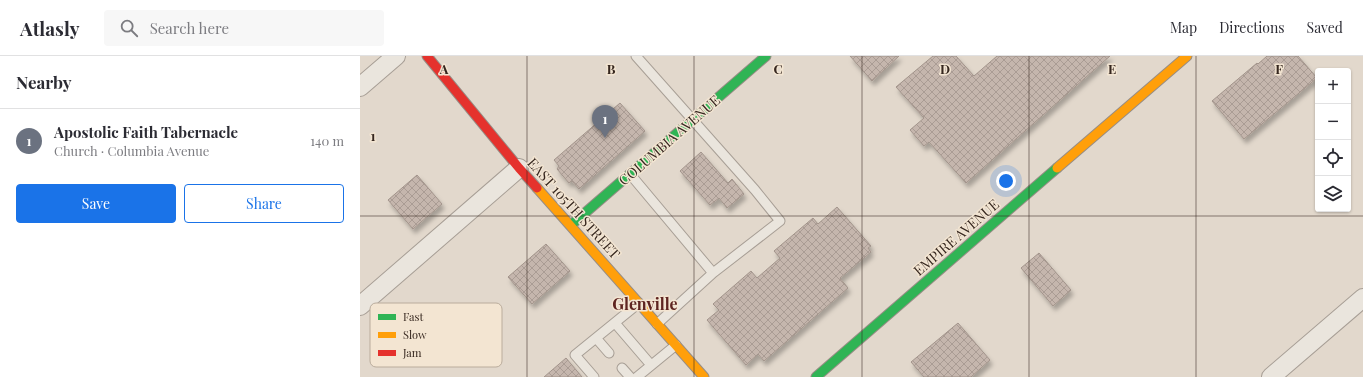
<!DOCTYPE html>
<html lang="en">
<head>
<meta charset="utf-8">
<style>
	:root { --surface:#fff; --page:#f7f7f7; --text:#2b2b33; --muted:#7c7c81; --line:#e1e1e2; --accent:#1a73e8 }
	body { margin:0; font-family:"Playfair Display",serif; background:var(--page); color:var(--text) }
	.controls { position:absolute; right:12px; top:12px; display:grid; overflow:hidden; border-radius:4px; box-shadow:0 1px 3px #0004 }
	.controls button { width:36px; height:36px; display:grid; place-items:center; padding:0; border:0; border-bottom:1px solid var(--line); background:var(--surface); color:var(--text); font:20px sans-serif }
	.you { position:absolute; left:646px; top:125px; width:14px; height:14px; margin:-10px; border:3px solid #fff; border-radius:50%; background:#1a73e8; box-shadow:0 0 0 6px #1a73e833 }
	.badge { display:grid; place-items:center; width:26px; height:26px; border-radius:50%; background:var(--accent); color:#fff; font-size:13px; font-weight:700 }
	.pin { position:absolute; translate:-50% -33px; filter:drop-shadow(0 1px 2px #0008) }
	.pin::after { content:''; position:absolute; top:21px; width:14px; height:12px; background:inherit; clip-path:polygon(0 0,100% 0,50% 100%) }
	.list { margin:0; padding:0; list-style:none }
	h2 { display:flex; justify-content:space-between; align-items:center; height:52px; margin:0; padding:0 16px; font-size:17px }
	h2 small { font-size:13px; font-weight:400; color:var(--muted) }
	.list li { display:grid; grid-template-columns:26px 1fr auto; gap:12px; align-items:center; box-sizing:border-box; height:64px; padding:0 16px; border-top:1px solid var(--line) }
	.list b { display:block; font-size:15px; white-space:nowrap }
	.list p { margin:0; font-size:13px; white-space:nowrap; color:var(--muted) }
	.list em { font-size:13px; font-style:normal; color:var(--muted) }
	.actions { display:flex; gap:8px; padding:12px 16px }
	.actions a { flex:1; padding:9px 0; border:1px solid var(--accent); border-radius:4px; text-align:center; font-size:14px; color:var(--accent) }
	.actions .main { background:var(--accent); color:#fff }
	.icon { flex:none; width:22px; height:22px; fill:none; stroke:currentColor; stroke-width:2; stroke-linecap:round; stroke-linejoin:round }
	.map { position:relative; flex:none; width:1003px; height:321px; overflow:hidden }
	header { display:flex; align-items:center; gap:24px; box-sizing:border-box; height:56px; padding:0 20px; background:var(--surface); border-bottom:1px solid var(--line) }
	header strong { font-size:19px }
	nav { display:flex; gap:22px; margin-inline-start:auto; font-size:14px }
	.search { width:280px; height:36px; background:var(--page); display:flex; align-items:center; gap:10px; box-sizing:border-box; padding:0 14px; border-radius:4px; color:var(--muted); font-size:15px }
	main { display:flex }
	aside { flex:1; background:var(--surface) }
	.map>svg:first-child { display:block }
	.building { fill:url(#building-cross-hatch); stroke:#a2948b; filter:url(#shadow) }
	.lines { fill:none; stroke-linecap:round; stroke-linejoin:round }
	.lane-casing { stroke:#a79e95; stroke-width:11 }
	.street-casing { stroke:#a79e95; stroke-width:20 }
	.fast-casing { stroke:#978d85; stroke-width:11 }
	.slow-casing { stroke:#978d85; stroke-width:11 }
	.jam-casing { stroke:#978d85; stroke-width:11 }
	.lane { stroke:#eae5dd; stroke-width:9 }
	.street { stroke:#eae5dd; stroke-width:18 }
	.fast { stroke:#30b455; stroke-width:9 }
	.slow { stroke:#ff9f0a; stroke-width:9 }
	.jam { stroke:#e5322d; stroke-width:9 }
	.grid { fill:none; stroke:#35261e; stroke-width:1; stroke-opacity:0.55 }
	.labels { text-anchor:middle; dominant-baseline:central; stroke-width:3; stroke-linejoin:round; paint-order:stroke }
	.street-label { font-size:14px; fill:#35261e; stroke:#f3e5d2 }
	.quarter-label { font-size:16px; font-weight:bold; fill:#5e2420; stroke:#f3e5d2 }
	.key { fill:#f3e5d2; stroke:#baac9c; stroke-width:1 }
	.key-label { font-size:11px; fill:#35261e }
	.grid-label { font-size:13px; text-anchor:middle; font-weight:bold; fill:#35261e; stroke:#f3e5d2; stroke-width:3; stroke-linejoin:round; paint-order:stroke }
</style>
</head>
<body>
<header>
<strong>Atlasly</strong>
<div class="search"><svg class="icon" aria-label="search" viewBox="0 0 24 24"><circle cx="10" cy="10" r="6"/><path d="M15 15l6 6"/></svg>Search here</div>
<nav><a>Map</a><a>Directions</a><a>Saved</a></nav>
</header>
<main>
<aside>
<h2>Nearby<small></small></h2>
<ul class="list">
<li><span class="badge" style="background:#6b7280">1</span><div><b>Apostolic Faith Tabernacle</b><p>Church · Columbia Avenue</p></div><em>140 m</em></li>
</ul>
<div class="actions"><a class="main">Save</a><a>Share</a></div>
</aside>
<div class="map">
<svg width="1003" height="321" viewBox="0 0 1003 321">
	<defs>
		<pattern id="building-cross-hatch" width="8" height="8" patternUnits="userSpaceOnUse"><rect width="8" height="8" fill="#c5b6ad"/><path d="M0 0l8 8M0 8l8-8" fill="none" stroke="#aa9c94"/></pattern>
		<filter id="shadow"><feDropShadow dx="2.5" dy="4.5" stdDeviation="2" flood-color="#0004"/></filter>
	</defs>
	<rect width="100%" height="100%" fill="#e2d8cc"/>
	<path class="building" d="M 490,0 L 539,0 L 512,25 Z
		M 573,0 L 596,0 L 614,20 L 637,0 L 750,0 L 606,127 L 569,86 L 564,90 L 550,74 L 564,62 L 536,31 Z
		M 907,0 L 938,0 L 957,22 L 884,83 L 852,45 L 897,7 L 898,8 Z
		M 260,47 L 285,75 L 219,133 L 212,125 L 209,127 L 197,113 L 199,110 L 194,104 Z
		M 341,96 L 368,127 L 372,123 L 384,138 L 367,152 L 359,142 L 350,149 L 320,115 Z
		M 57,119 L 82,148 L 53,173 L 28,144 Z
		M 477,151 L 511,190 L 508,192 L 511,196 L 480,222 L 488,232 L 404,305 L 398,298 L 386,309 L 347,264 L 359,254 L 353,248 L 391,215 L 397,222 L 420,202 L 414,195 L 453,162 L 458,168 Z
		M 186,188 L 210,215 L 172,248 L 148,221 Z
		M 679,197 L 711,234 L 693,250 L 661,212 Z
		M 598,267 L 630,304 L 611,321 L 564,321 L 551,306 Z
		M 206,302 L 222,321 L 184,321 Z"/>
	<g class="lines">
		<defs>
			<path id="lane" d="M 276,0 L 395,134 L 420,165 L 353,217
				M 270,118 L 353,217 L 297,268
				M 255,267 L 291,309
				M 236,282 L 249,297
				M 262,312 L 270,321
				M 234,321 L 215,299 L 279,247
				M 277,321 L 316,289"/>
			<path id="street" d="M 0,31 L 36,0
				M 0,250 L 159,112
				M 911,321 L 1003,242"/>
			<path id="fast" d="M 211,169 L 406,0
				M 456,321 L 697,112"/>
			<path id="slow" d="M 697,112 L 827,0
				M 177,132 L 344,321"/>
			<path id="jam" d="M 67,0 L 159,112 L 177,132"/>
		</defs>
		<use href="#lane" class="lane-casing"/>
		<use href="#street" class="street-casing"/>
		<use href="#fast" class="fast-casing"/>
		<use href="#slow" class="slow-casing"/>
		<use href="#jam" class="jam-casing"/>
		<use href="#lane" class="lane"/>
		<use href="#street" class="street"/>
		<use href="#fast" class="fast"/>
		<use href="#slow" class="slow"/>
		<use href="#jam" class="jam"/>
	</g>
	<path class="grid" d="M 167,0 L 167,321M 334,0 L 334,321M 502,0 L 502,321M 669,0 L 669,321M 836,0 L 836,321M 0,160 L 1003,160"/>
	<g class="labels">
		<g class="street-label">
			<text transform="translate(309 84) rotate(-41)">COLUMBIA AVENUE</text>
			<text transform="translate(214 152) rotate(48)">EAST 105TH STREET</text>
			<text transform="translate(596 181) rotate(-41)">EMPIRE AVENUE</text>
		</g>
		<g class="quarter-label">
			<text x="285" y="247">Glenville</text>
		</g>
	</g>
	<rect x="10" y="247" width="132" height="64" rx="6" class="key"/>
	<rect x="18" y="258" width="18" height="6" fill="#30b455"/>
	<rect x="18" y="276" width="18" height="6" fill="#ff9f0a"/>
	<rect x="18" y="294" width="18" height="6" fill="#e5322d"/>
	<g class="key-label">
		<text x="43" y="265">Fast</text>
		<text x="43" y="283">Slow</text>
		<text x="43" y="301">Jam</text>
	</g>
	<g class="grid-label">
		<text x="84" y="18">A</text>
		<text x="251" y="18">B</text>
		<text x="418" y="18">C</text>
		<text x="585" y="18">D</text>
		<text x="752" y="18">E</text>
		<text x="919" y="18">F</text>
		<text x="13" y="85">1</text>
	</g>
</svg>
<div class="controls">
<button>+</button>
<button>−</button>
<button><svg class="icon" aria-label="locate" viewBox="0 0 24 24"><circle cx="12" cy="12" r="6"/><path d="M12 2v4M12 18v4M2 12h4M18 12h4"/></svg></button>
<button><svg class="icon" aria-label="layers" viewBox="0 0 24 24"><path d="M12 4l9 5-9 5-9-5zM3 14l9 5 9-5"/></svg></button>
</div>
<div class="you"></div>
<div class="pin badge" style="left:245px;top:82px;background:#6b7280">1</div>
</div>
</main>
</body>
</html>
